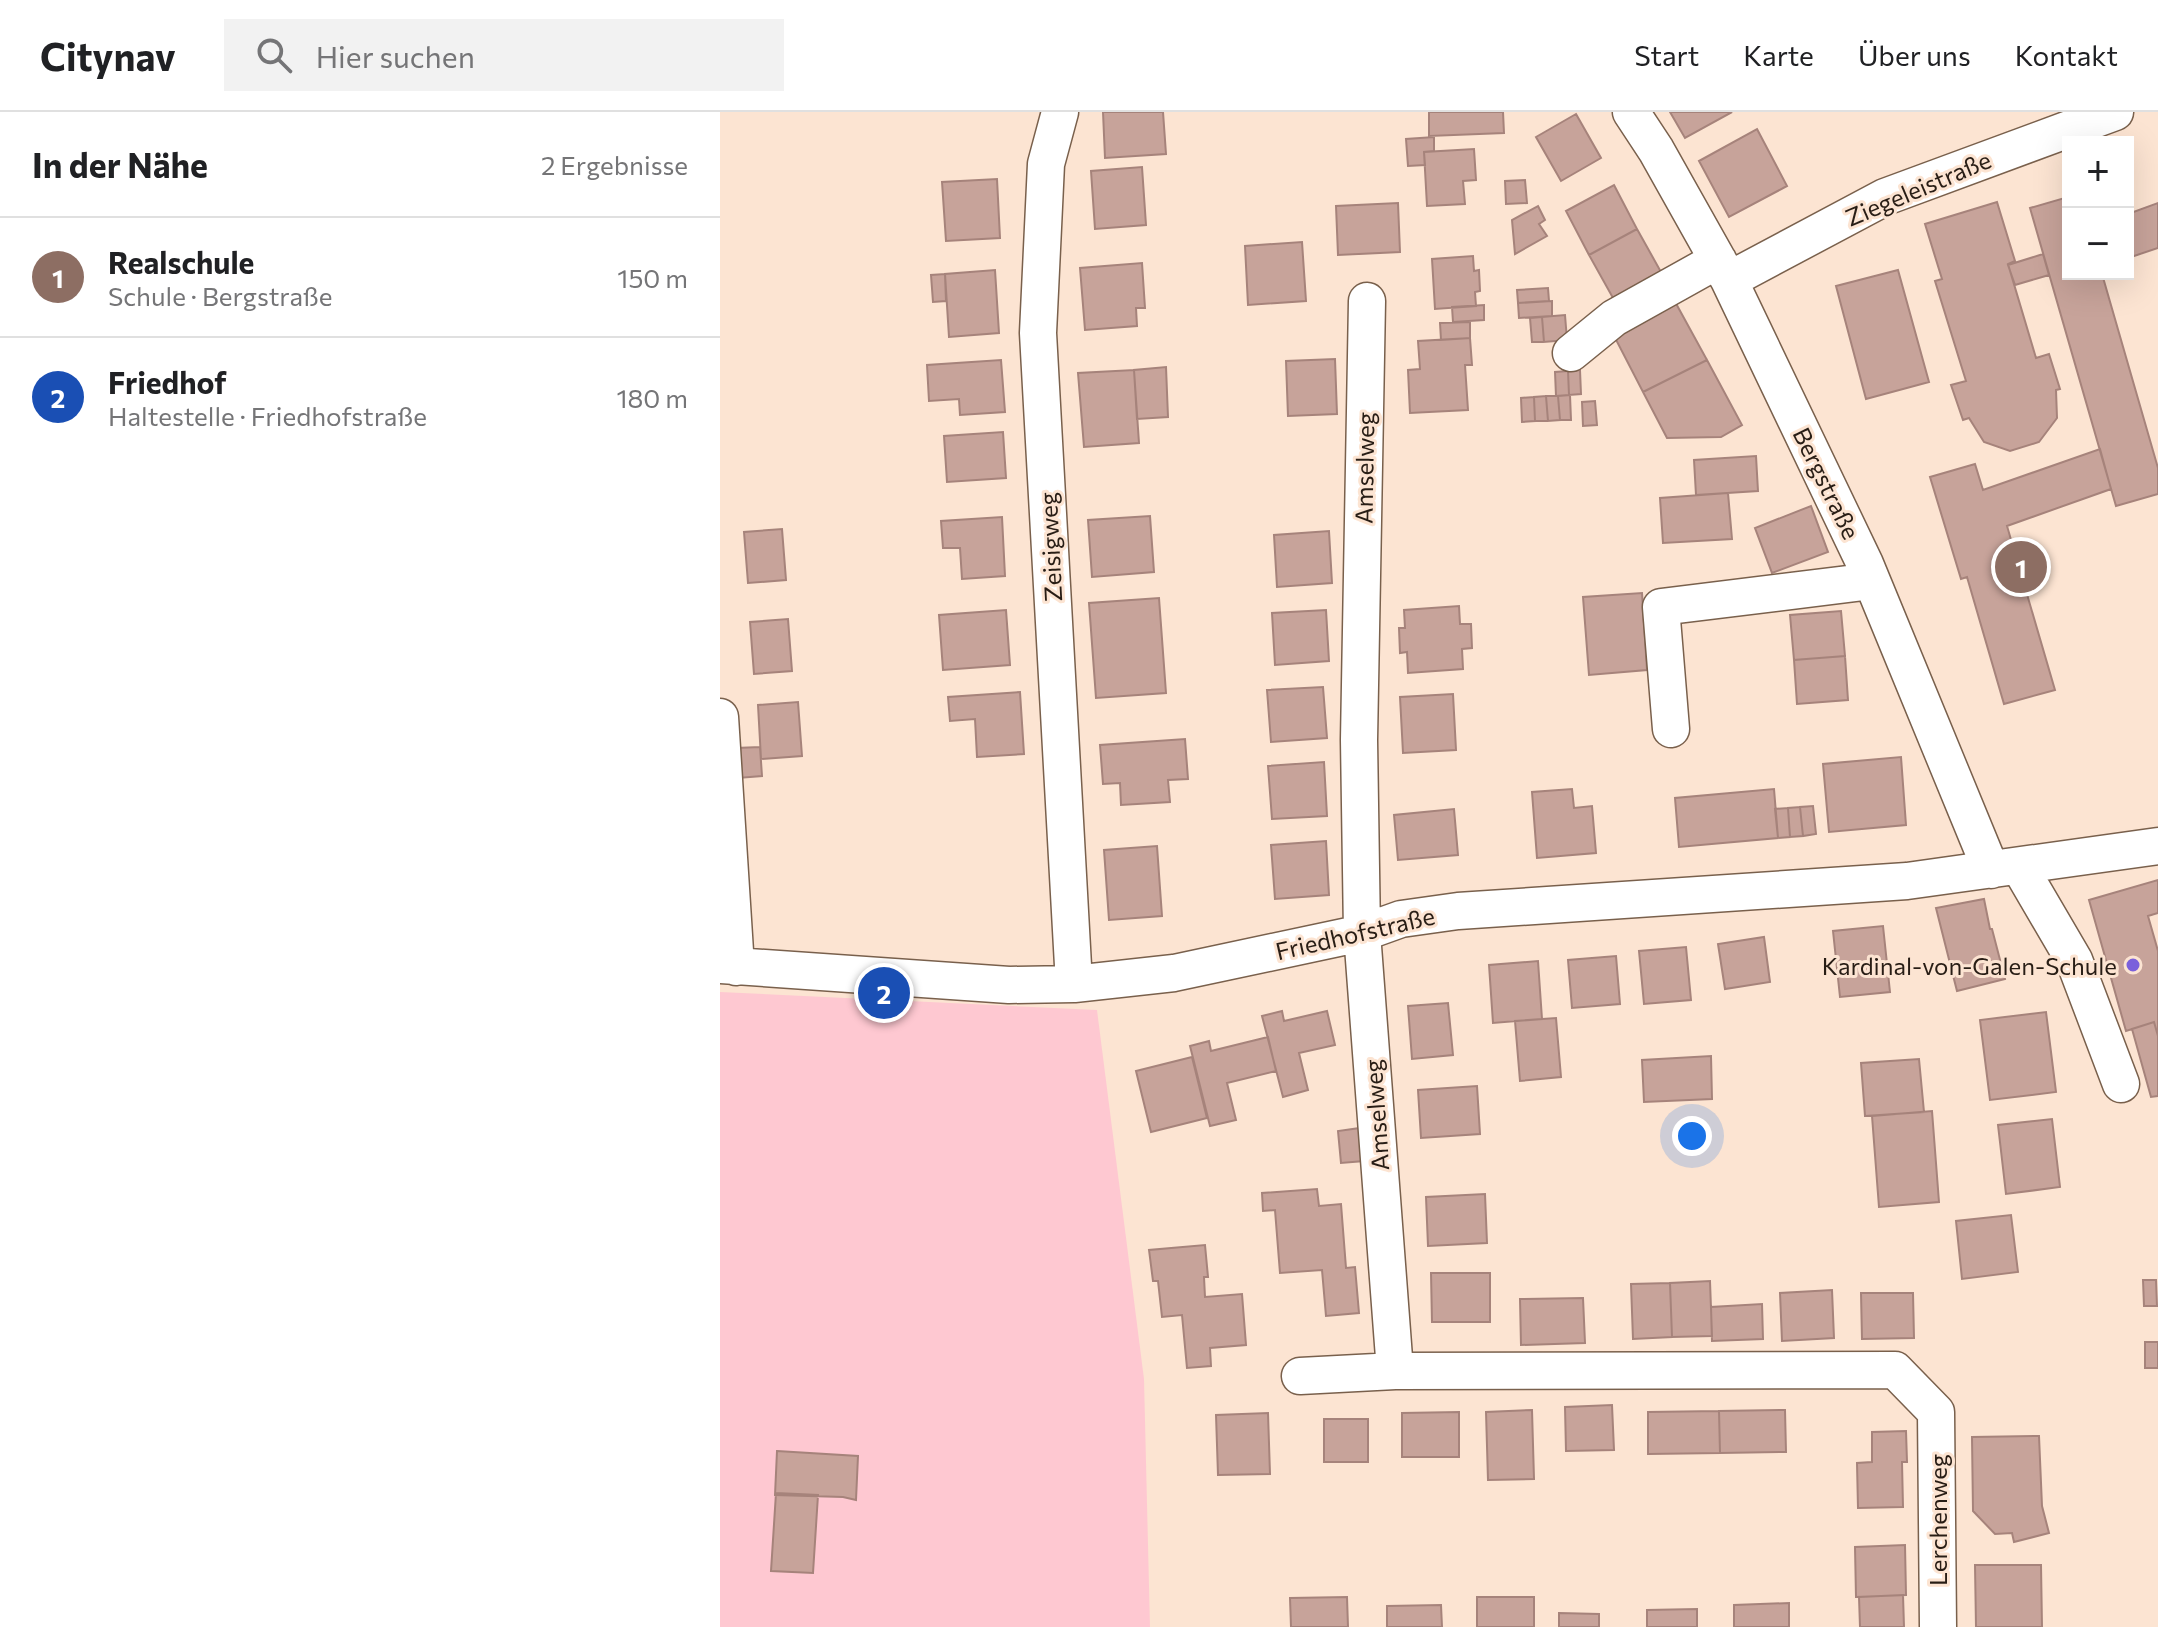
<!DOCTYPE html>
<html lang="de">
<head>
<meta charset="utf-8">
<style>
	:root { --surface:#fff; --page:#f2f2f2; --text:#202124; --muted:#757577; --line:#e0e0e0; --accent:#d93025 }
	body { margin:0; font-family:Commissioner,sans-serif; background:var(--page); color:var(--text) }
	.controls { position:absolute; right:24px; top:24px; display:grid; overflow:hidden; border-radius:0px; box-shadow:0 8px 32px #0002 }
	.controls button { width:72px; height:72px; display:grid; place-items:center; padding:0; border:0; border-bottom:2px solid var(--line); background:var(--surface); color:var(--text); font:40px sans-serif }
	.you { position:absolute; left:972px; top:1024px; width:28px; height:28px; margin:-20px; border:6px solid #fff; border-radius:50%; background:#1a73e8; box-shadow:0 0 0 12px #1a73e833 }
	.badge { display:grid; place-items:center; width:52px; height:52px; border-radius:50%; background:var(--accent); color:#fff; font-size:26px; font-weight:700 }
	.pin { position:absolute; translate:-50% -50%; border:4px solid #fff; box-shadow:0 2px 8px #0006 }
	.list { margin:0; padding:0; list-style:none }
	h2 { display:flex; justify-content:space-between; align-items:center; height:104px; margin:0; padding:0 32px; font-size:34px }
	h2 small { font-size:26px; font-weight:400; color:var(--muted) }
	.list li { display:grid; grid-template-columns:52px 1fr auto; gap:24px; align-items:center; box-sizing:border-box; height:120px; padding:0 32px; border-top:2px solid var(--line) }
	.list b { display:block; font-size:30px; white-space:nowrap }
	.list p { margin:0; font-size:26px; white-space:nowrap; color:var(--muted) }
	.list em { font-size:26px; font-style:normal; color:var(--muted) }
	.icon { flex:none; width:44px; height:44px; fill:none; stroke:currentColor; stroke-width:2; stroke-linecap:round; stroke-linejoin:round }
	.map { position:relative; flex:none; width:1438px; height:1515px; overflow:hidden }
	header { display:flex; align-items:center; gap:48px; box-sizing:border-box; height:112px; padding:0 40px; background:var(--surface); border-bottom:2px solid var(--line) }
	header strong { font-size:38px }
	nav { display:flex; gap:44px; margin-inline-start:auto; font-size:28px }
	.search { width:560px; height:72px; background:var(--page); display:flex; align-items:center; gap:20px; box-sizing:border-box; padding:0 28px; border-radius:0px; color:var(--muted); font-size:30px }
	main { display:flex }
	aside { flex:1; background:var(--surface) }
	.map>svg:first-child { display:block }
	.green { fill:#fec8d1 }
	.building { fill:#c7a39a; stroke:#a6837b; stroke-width:2 }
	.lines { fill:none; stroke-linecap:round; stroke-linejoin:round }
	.minor-casing { stroke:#79604c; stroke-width:39 }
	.minor { stroke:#fff; stroke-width:36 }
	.poi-dot { fill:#7b60db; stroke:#fce4d2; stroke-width:3 }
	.labels { text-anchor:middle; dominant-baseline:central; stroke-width:6; stroke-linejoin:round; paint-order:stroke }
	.street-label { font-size:24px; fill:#281d15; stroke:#fce4d2 }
	.poi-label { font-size:24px; fill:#281d15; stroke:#fce4d2; text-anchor:end }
</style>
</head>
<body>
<header>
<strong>Citynav</strong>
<div class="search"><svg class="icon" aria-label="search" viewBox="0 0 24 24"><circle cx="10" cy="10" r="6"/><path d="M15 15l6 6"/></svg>Hier suchen</div>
<nav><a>Start</a><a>Karte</a><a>Über uns</a><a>Kontakt</a></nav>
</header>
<main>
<aside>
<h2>In der Nähe<small>2 Ergebnisse</small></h2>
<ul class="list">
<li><span class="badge" style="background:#8d6e63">1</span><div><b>Realschule</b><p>Schule · Bergstraße</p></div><em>150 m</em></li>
<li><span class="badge" style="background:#1a4fb4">2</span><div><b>Friedhof</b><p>Haltestelle · Friedhofstraße</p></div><em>180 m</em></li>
</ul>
</aside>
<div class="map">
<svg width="1438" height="1515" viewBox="0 0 1438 1515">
	<rect width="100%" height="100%" fill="#fce4d2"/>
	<path class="green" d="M 0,880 L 377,898 L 424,1267 L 430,1515 L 0,1515 Z"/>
	<path class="building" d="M 383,0 L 443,0 L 446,42 L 385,46 Z
		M 709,0 L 783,0 L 784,21 L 709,24 Z
		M 950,0 L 1012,0 L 965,26 Z
		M 856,2 L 881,46 L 841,69 L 816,25 Z
		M 1037,17 L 1067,74 L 1009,105 L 979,49 Z
		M 714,25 L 714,39 L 704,40 L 705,53 L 688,54 L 686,27 Z
		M 754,37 L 756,68 L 743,69 L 745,92 L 707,94 L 704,40 Z
		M 422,55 L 426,113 L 375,117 L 371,59 Z
		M 277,67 L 280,126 L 226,129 L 222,70 Z
		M 805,68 L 807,91 L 786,92 L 785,69 Z
		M 894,73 L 917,117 L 869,143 L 846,99 Z
		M 1348,85 L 1348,162 L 1382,162 L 1438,356 L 1438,382 L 1396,394 L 1310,96 Z
		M 1277,90 L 1295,149 L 1288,152 L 1316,246 L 1329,242 L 1340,277 L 1336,278 L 1337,306 L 1319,330 L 1290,339 L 1264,330 L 1249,306 L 1243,308 L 1231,273 L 1246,269 L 1215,169 L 1222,167 L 1205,112 Z
		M 678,91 L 680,140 L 618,143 L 616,94 Z
		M 1438,91 L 1438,136 L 1408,146 L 1408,102 Z
		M 818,94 L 825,108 L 819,112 L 827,124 L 795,142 L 792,108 Z
		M 917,117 L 941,160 L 893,186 L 869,143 Z
		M 582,130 L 586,189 L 528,193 L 525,134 Z
		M 1323,142 L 1329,163 L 1295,173 L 1288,153 Z
		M 753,144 L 754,159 L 759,158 L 760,179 L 755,180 L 756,194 L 715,197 L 712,147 Z
		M 422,151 L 425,196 L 416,196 L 417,214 L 365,218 L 360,156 Z
		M 275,158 L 279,221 L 229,225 L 225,162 Z
		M 1178,158 L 1209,270 L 1146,287 L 1116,174 Z
		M 225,162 L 226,189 L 213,190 L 211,163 Z
		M 828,176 L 829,189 L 798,191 L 797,178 Z
		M 953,186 L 987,248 L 923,280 L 892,220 Z
		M 832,189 L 832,204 L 799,206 L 798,191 Z
		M 764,193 L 764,208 L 733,210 L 732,195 Z
		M 845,203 L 847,228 L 824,230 L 822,205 Z
		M 822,205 L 824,230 L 812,230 L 810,206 Z
		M 750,210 L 750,226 L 721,228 L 720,211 Z
		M 750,226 L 752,253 L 745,253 L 748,298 L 690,301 L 688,258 L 700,257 L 698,229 Z
		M 615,247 L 617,302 L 568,304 L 566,249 Z
		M 281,248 L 285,300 L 240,303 L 239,287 L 209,289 L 207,253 Z
		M 987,248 L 1022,313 L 1001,325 L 947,326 L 923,280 Z
		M 446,255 L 448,305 L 417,307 L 414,258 Z
		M 414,258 L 419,331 L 364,335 L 358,261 Z
		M 860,258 L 861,282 L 849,283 L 848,259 Z
		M 848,259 L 849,283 L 836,284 L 835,260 Z
		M 850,283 L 851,308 L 840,308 L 838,284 Z
		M 826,284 L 828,309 L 815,309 L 814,285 Z
		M 826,284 L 838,284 L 840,308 L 828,309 Z
		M 814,285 L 815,309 L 802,310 L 801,286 Z
		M 875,289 L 877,313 L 863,314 L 862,290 Z
		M 283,320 L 286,366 L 227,370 L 224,324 Z
		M 1380,337 L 1391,377 L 1287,414 L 1335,578 L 1284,592 L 1247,465 L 1241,467 L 1210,365 L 1255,352 L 1263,378 Z
		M 1036,344 L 1038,379 L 976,383 L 974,348 Z
		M 1008,381 L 1012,427 L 943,431 L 940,386 Z
		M 1091,394 L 1108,440 L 1052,461 L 1035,416 Z
		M 430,404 L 434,460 L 372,465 L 368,408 Z
		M 282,405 L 285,464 L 242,467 L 240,436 L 223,436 L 221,409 Z
		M 62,417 L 66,468 L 28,471 L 24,420 Z
		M 609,419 L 612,471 L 557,475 L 554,423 Z
		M 922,481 L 927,558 L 869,563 L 863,485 Z
		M 439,486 L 446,581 L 376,586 L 369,491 Z
		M 739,494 L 740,512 L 751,512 L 752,536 L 742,537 L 743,557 L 688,561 L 687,540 L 680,541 L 679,516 L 685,516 L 684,498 Z
		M 286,498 L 290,553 L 223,558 L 219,503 Z
		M 606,498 L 609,549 L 555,553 L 552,501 Z
		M 1121,499 L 1125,544 L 1074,548 L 1070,503 Z
		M 68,507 L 72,559 L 34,562 L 30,510 Z
		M 1125,544 L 1128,588 L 1077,592 L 1074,548 Z
		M 603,575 L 607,626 L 551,630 L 547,578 Z
		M 300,580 L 304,642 L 257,645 L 255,607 L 230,609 L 228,585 Z
		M 733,582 L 736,638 L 683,641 L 680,585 Z
		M 78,590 L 82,644 L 41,647 L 38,593 Z
		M 465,627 L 468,667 L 448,668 L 450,690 L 401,693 L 400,671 L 383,672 L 380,633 Z
		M 40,635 L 42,664 L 18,666 L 16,636 Z
		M 1181,645 L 1186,713 L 1109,720 L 1103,652 Z
		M 604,650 L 607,704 L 552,707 L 548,654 Z
		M 852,677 L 854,696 L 872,694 L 876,741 L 817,746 L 812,680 Z
		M 1054,677 L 1058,726 L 959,735 L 955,686 Z
		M 1093,694 L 1096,722 L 1083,724 L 1080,695 Z
		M 1080,695 L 1083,724 L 1070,725 L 1068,696 Z
		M 1068,696 L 1070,725 L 1058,726 L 1055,697 Z
		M 734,697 L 738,743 L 678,748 L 674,703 Z
		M 606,729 L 609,783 L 555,787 L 551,733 Z
		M 437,734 L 442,804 L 389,808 L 384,738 Z
		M 1438,768 L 1438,801 L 1428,804 L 1438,839 L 1438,924 L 1434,910 L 1406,919 L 1369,788 Z
		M 1264,787 L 1270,817 L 1272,817 L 1285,867 L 1237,879 L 1216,796 Z
		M 1163,814 L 1170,880 L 1120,885 L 1113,819 Z
		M 1044,825 L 1050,870 L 1005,877 L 998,832 Z
		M 966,835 L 971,888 L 924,892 L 919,839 Z
		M 896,844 L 900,892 L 852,896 L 848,848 Z
		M 818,849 L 822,907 L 773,911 L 769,853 Z
		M 728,891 L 733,943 L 692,947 L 688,894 Z
		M 562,899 L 564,909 L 607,899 L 615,933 L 579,941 L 588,978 L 563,985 L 542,904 Z
		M 1326,900 L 1336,980 L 1270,988 L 1260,908 Z
		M 836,906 L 841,965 L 800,969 L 795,909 Z
		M 1434,910 L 1438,924 L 1438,984 L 1431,985 L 1412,917 Z
		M 548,925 L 556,959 L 507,971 L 516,1008 L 490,1014 L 470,934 L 489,929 L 491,939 Z
		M 991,944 L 992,987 L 924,990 L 922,948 Z
		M 472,945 L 487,1006 L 431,1020 L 416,959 Z
		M 1199,947 L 1204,1000 L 1145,1004 L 1141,951 Z
		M 757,974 L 760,1022 L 701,1026 L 698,978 Z
		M 1212,999 L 1219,1090 L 1159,1095 L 1152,1004 Z
		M 1332,1007 L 1340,1075 L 1286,1082 L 1278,1013 Z
		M 640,1016 L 644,1049 L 621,1051 L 618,1019 Z
		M 597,1077 L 599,1094 L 621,1092 L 626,1156 L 635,1155 L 639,1201 L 606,1204 L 602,1158 L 560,1161 L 555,1098 L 543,1099 L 542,1081 Z
		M 765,1082 L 767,1131 L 708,1134 L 706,1085 Z
		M 1291,1103 L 1298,1160 L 1242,1167 L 1236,1109 Z
		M 485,1133 L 488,1165 L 484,1165 L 485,1185 L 522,1182 L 526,1233 L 490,1236 L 491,1254 L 467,1256 L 462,1203 L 442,1205 L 438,1169 L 433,1169 L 429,1138 Z
		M 711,1161 L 770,1161 L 770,1210 L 712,1210 Z
		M 1423,1168 L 1436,1168 L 1437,1194 L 1424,1194 Z
		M 990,1169 L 992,1224 L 952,1225 L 950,1171 Z
		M 950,1171 L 952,1225 L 913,1227 L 911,1172 Z
		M 1112,1178 L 1114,1226 L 1062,1229 L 1060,1181 Z
		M 1141,1181 L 1193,1181 L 1194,1226 L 1142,1227 Z
		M 863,1186 L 865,1231 L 801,1233 L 800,1187 Z
		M 1042,1192 L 1043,1227 L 992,1229 L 991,1195 Z
		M 1425,1230 L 1438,1230 L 1438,1256 L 1425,1256 Z
		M 892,1293 L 894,1338 L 846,1339 L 845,1295 Z
		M 812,1298 L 814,1367 L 768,1368 L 766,1300 Z
		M 1065,1298 L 1066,1340 L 1000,1341 L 999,1299 Z
		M 999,1299 L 1000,1341 L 928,1342 L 928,1300 Z
		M 739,1300 L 739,1345 L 682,1345 L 682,1301 Z
		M 548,1301 L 550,1362 L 498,1363 L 496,1303 Z
		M 604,1307 L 648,1307 L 648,1350 L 604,1350 Z
		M 1186,1319 L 1187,1350 L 1182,1350 L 1183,1395 L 1138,1396 L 1137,1351 L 1152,1350 L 1152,1320 Z
		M 1319,1324 L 1322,1394 L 1329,1421 L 1294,1430 L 1292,1421 L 1275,1422 L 1253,1399 L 1252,1325 Z
		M 57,1339 L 138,1344 L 136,1388 L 123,1385 L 55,1383 Z
		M 56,1381 L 98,1383 L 93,1461 L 51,1459 Z
		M 1185,1433 L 1186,1483 L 1136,1485 L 1135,1435 Z
		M 1255,1453 L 1321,1453 L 1322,1515 L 1256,1515 Z
		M 1183,1483 L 1184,1515 L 1140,1515 L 1139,1485 Z
		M 627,1485 L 628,1515 L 571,1515 L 570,1486 Z
		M 757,1485 L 814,1485 L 814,1515 L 757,1515 Z
		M 1069,1491 L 1069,1515 L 1014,1515 L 1014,1493 Z
		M 721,1493 L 722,1515 L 667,1515 L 667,1494 Z
		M 977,1497 L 977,1515 L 927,1515 L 927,1498 Z
		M 839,1501 L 879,1502 L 879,1515 L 839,1515 Z"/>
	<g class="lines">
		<defs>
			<path id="minor" d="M 340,0 L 326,52 L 318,221 L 354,872
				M 911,0 L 936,38 L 1009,168 L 1145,452 L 1271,758
				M 1009,168 L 1165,85 L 1395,0
				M 647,189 L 639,628 L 642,821 L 675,1259
				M 851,241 L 894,206 L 998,148
				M 0,605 L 16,855
				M 951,617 L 941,495 L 1152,469
				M 1299,754 L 1354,848 L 1401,972
				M 0,853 L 289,873 L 354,872 L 454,861 L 642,821 L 681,807 L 738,799 L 1187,769 L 1438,734
				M 580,1264 L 675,1259 L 1175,1258 L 1216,1300 L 1218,1515"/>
		</defs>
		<use href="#minor" class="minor-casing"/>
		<use href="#minor" class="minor"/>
	</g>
	<circle class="poi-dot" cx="1413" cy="853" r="8"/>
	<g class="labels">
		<g class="street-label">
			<text transform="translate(1198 76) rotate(-23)">Ziegeleistraße</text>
			<text transform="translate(644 356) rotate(-89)">Amselweg</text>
			<text transform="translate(1107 371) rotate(64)">Bergstraße</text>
			<text transform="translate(330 435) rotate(-93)">Zeisigweg</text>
			<text transform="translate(635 821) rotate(-13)">Friedhofstraße</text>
			<text transform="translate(656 1003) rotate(-94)">Amselweg</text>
			<text transform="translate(1217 1408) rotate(-90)">Lerchenweg</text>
		</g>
		<g class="poi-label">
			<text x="1397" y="853">Kardinal-von-Galen-Schule</text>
		</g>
	</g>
</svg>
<div class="controls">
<button>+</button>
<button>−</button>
</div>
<div class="you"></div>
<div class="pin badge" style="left:1301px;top:455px;background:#8d6e63">1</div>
<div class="pin badge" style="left:164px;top:881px;background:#1a4fb4">2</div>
</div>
</main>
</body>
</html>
